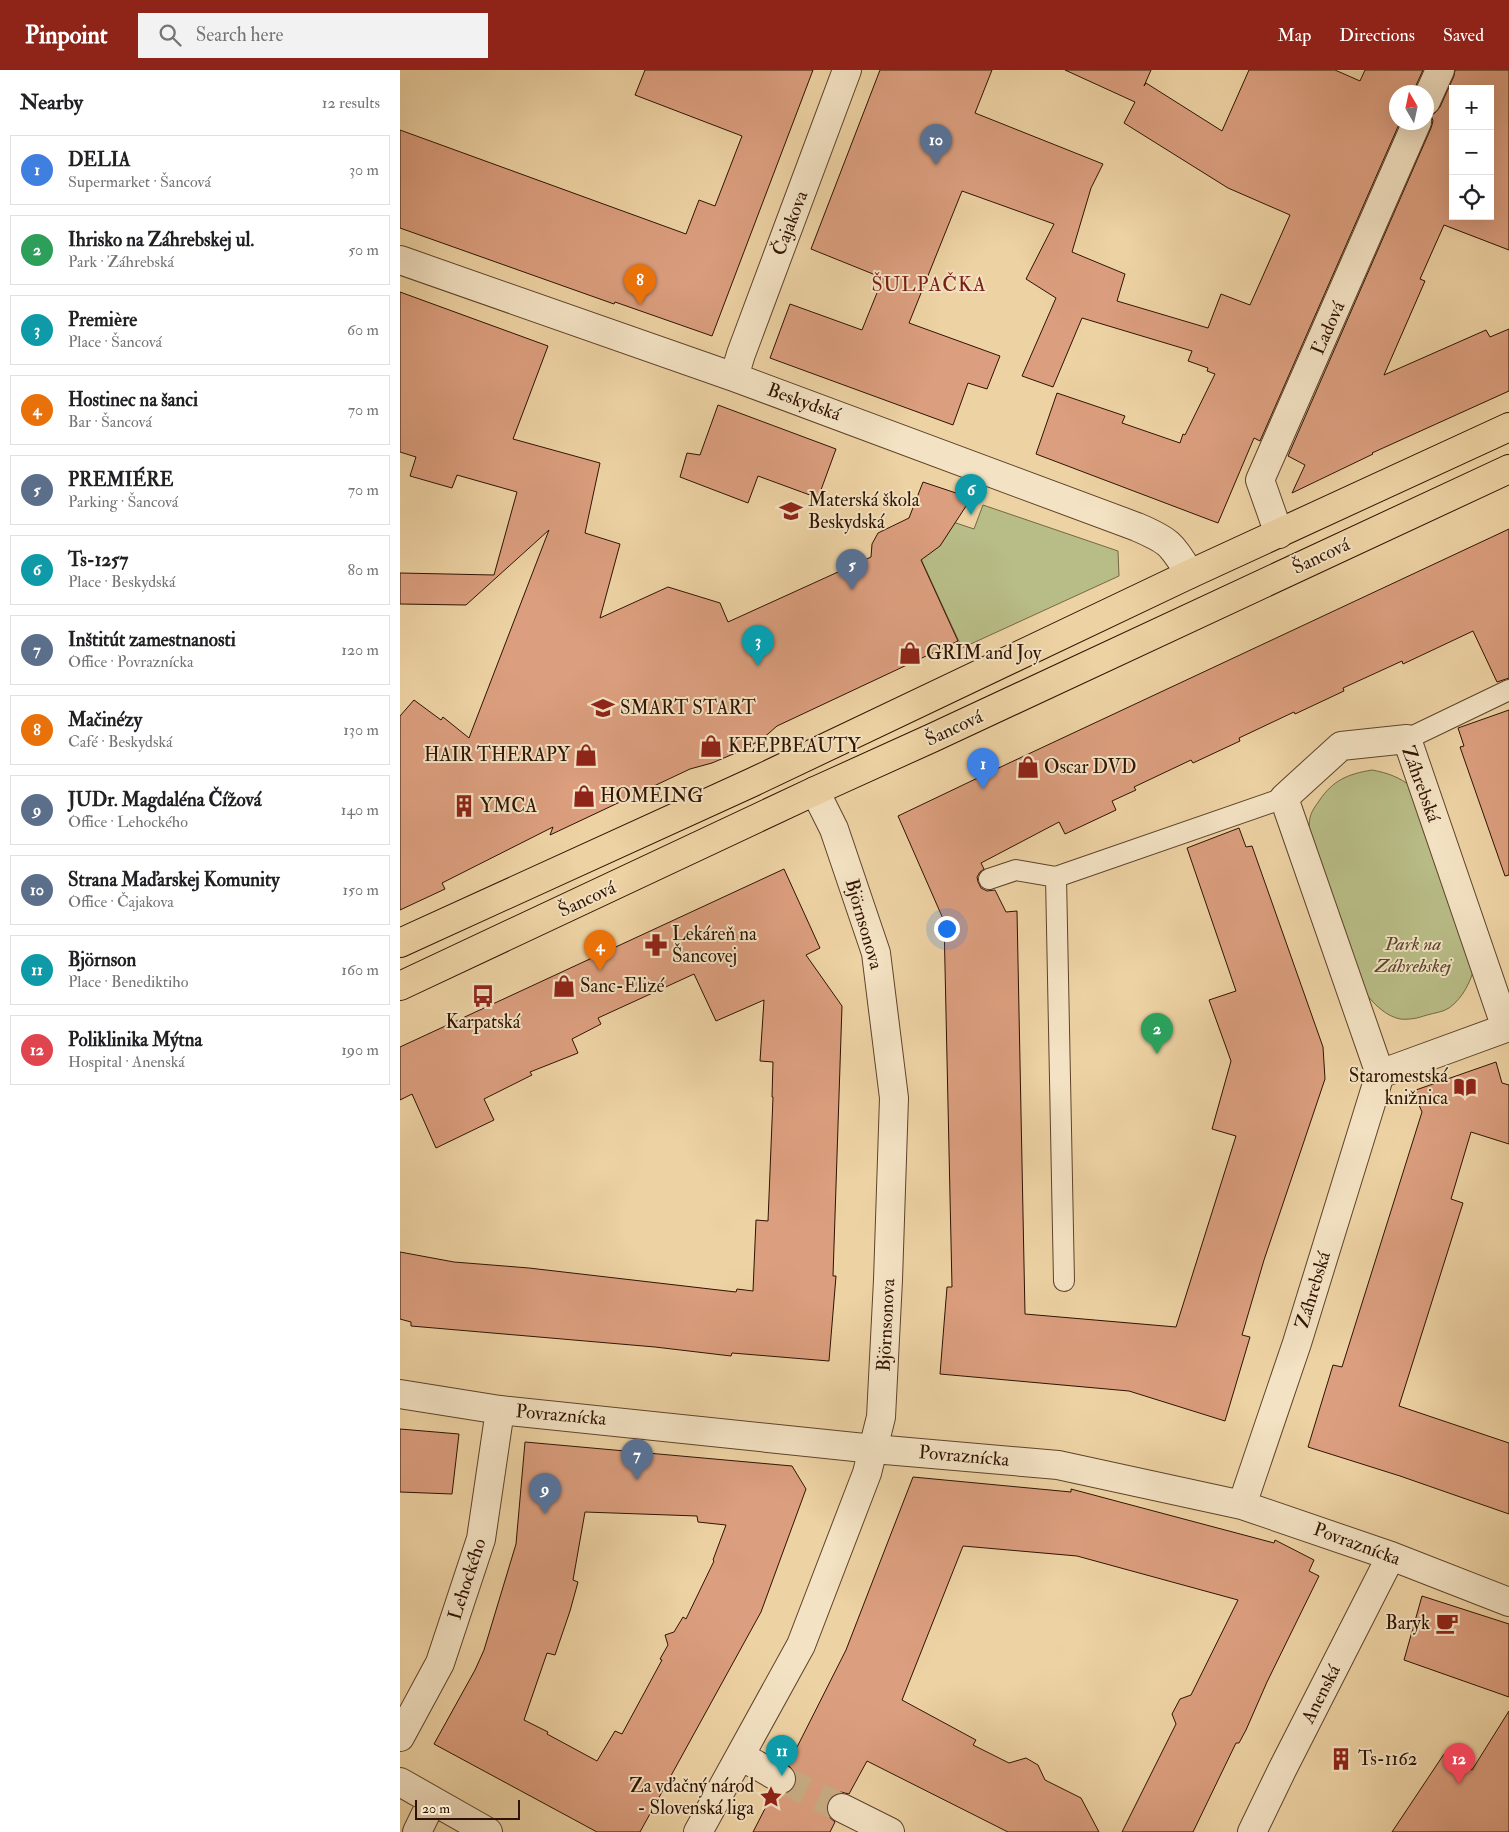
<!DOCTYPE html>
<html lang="en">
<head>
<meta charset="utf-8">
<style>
	:root { --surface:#fff; --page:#f2f2f2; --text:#202124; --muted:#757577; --line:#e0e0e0; --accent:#8f2418 }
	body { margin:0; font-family:"IM FELL Double Pica",serif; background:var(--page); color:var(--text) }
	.controls { position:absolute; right:15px; top:15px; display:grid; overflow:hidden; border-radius:0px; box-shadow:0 5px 20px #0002 }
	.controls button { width:45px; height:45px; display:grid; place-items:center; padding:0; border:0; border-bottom:1px solid var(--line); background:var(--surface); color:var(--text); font:25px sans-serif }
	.compass { position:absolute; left:989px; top:15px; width:45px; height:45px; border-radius:50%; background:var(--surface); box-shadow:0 5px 20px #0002; rotate:351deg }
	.scale { position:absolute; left:15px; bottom:12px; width:105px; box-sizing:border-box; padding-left:5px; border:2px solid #2f1302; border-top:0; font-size:14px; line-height:18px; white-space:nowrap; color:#2f1302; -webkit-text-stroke:4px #f3e2c3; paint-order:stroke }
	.you { position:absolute; left:546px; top:858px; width:18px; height:18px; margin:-12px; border:4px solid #fff; border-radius:50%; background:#1a73e8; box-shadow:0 0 0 8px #1a73e833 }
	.badge { display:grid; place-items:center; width:32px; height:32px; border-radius:50%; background:var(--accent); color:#fff; font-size:16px; font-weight:700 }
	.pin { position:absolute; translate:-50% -41px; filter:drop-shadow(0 1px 2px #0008) }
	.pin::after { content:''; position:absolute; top:26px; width:18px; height:15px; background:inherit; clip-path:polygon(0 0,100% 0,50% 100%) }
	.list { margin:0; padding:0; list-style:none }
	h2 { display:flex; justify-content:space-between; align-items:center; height:65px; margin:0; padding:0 20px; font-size:21px }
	h2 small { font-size:16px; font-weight:400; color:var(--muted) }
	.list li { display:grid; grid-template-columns:32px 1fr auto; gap:15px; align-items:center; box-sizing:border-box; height:70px; margin:0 10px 10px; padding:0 10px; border:1px solid var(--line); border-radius:0px }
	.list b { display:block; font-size:19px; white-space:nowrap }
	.list p { margin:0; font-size:16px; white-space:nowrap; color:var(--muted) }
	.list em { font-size:16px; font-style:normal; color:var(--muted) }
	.icon { flex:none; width:28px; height:28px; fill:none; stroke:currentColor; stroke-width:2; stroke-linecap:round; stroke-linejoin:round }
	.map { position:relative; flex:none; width:1109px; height:1762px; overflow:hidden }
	header { display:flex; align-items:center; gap:30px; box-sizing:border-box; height:70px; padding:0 25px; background:var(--accent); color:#fff }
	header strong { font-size:24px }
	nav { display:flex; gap:28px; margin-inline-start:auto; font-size:18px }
	.search { width:350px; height:45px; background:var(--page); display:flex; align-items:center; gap:12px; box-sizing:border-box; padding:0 18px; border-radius:0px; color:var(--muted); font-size:19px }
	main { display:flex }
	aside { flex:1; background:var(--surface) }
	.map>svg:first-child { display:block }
	.green { fill:#b8bc86; stroke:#746844 }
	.building { fill:#db9e7e; stroke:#2f1302; fill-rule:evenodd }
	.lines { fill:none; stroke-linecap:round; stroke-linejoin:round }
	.minor-tunnel { stroke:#c7ac83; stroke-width:28; stroke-dasharray:28 14; stroke-linecap:butt }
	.service-casing { stroke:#5e432a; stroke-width:22 }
	.minor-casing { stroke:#5e432a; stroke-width:30 }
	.primary-casing { stroke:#2f1302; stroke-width:30 }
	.service { stroke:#f3e2c3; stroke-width:20 }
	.minor { stroke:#f3e2c3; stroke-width:28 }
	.primary { stroke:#edd2a3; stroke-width:28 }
	.labels { text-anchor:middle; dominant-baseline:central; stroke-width:4; stroke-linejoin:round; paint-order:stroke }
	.street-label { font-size:19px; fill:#2f1302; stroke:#f3e2c3 }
	.poi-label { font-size:19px; fill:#2f1302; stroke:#f3e2c3; text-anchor:start }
	.park-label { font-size:19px; font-style:italic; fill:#58462a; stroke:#f3e2c3 }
	.neighbourhood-label { font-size:20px; letter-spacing:1px; fill:#7a1f14; stroke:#f3e2c3 }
</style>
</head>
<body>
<header>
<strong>Pinpoint</strong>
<div class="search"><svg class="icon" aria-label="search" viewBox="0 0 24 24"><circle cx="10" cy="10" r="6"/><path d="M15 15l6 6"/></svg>Search here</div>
<nav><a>Map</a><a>Directions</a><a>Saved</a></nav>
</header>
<main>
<aside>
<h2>Nearby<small>12 results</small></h2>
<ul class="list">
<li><span class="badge" style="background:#3f7fe0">1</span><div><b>DELIA</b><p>Supermarket · Šancová</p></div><em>30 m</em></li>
<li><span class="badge" style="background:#2e9e5b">2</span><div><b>Ihrisko na Záhrebskej ul.</b><p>Park · Záhrebská</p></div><em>50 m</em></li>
<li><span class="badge" style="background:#0f9aa8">3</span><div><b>Premiѐre</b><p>Place · Šancová</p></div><em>60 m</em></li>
<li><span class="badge" style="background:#e8710a">4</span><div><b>Hostinec na šanci</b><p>Bar · Šancová</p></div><em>70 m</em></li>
<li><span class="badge" style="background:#5c6f8a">5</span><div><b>PREMIÉRE</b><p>Parking · Šancová</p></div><em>70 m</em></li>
<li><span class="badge" style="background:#0f9aa8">6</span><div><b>Ts-1257</b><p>Place · Beskydská</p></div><em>80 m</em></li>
<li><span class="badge" style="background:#5c6f8a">7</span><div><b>Inštitút zamestnanosti</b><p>Office · Povraznícka</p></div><em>120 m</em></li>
<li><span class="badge" style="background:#e8710a">8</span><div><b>Mačinézy</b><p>Café · Beskydská</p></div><em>130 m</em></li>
<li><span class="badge" style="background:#5c6f8a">9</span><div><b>JUDr. Magdaléna Čížová</b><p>Office · Lehockého</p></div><em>140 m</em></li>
<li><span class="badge" style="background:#5c6f8a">10</span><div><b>Strana Maďarskej Komunity</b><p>Office · Čajakova</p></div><em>150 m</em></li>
<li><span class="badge" style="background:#0f9aa8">11</span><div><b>Björnson</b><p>Place · Benediktiho</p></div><em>160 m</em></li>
<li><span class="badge" style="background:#e0444e">12</span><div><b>Poliklinika Mýtna</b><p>Hospital · Anenská</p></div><em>190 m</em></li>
</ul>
</aside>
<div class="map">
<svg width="1109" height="1762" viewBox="0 0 1109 1762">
	<rect width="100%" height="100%" fill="#edd2a3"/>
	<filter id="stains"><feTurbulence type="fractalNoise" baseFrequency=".004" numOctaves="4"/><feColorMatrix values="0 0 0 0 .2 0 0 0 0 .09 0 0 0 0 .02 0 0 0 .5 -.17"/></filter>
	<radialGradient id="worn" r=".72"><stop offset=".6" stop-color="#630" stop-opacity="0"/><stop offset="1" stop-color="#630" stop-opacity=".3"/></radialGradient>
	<path class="green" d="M 583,435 L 718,481 L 719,506 L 562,578 L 521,489 L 553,452 L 574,459 Z
		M 972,700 C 988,703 999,707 1012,717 L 1075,895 C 1071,911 1063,928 1049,938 C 1043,942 1034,943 1027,945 C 1018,948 1010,950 1000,949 C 986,946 975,935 966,924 L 909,760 C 909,746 911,742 919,731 C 933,710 948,704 972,700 Z"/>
	<path class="building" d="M 245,0 L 413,0 L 312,266 L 215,232 L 214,234 L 0,158 L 0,60 L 286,164 L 299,130 L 315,136 L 342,66 L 235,25 Z
		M 480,0 L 592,0 L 575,43 L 703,94 L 691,118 L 672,182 L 725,204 L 717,231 L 808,258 L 821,224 L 850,235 L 890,145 L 828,118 L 724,53 L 735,32 L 665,0 L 751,0 L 744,16 L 746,13 L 822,61 L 849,0 L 935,0 L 960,11 L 965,0 L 1023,0 L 1013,22 L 996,22 L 996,52 L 1000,52 L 860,371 L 854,368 L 818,453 L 636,384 L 657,323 L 725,346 L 722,353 L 780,373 L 783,364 L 785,365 L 815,304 L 807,301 L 808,298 L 788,291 L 792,281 L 682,248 L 653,317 L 622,306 L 656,228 L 626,209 L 654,154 L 562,121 L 509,253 L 600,286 L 587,319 L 568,313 L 553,355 L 370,288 L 390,234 L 462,260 L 483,208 L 411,179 Z
		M 1055,0 L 1109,0 L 1109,180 L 1044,155 L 1020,209 L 1025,211 L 984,305 L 1086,260 L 1090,267 L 1109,259 L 1109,321 L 972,383 L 973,384 L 892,423 L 905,395 L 888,386 L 1031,58 L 1033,51 L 1031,45 L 1035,43 L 1040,37 L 1054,6 ZM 1053,19 L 1090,19 L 1090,146 L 1053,146 Z
		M 0,222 L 148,276 L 113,369 L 200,393 L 185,463 L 220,474 L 200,548 L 268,517 L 320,533 L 328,552 L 471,487 L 472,474 L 478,463 L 509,448 L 523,412 L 562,425 L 562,427 L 570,430 L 540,476 L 521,490 L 558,571 L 377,656 L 361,670 L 338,682 L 312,693 L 290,699 L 150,765 L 153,757 L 42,813 L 45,819 L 0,840 L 0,646 L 14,630 L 41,650 L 43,647 L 69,668 L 149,460 L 66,535 L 0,534 L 0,503 L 94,505 L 117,422 L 57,405 L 52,418 L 10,406 L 16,387 L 0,382 Z
		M 318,335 L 436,379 L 418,428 L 358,406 L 348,433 L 280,407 L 287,383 L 300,385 Z
		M 1109,459 L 1109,608 L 1097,612 L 1073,561 L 1003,594 L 1002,591 L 943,618 L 944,621 L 895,644 L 894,642 L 839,668 L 840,671 L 793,693 L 791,690 L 734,717 L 736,720 L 712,731 L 716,740 L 665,764 L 659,752 L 581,793 L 584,799 L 580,802 L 577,807 L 578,812 L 581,818 L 587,821 L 595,820 L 606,842 L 617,841 L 625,1244 L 776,1257 L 836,1066 L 812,1059 L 831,991 L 809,930 L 836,921 L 787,778 L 839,758 L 846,777 L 852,776 L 923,977 L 925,1009 L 864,1190 L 842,1265 L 850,1267 L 825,1351 L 729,1321 L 540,1304 L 547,1217 L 552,1217 L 544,851 L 498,746 L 607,694 Z
		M 1109,640 L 1109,805 L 1105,806 L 1060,677 L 1064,676 L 1058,658 Z
		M 384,799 L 420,878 L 406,885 L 442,936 L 433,1206 L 436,1206 L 429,1291 L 332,1283 L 331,1286 L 255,1277 L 11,1256 L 11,1252 L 0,1249 L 0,1182 L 54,1192 L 129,1198 L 336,1222 L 337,1219 L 353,1221 L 356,1150 L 368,1151 L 373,1027 L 372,1027 L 373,992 L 360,991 L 364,930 L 316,951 L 294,904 L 198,948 L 201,954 L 172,969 L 178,983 L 130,1002 L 132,1005 L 84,1029 L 94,1050 L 36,1078 L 12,1024 L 0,1030 L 0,977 Z
		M 1096,992 L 1102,1013 L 1109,1015 L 1109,1074 L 1071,1062 L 1051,1129 L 1063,1133 L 999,1336 L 1109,1373 L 1109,1444 L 1000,1406 L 908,1377 L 933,1295 L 942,1297 L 1022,1042 L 1013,1021 Z
		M 0,1359 L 59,1364 L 52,1424 L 0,1422 Z
		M 125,1372 L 392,1396 L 406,1419 L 361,1542 L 240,1762 L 197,1762 L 34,1674 L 75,1600 L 84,1580 L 116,1474 ZM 185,1442 L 297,1446 L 298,1452 L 326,1455 L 313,1490 L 314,1491 L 286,1549 L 283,1547 L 274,1562 L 265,1565 L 268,1575 L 260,1589 L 262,1590 L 222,1664 L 215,1661 L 197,1691 L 147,1664 L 148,1662 L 124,1650 L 147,1583 L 155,1585 L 170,1541 L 178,1512 L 173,1510 Z
		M 513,1407 L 671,1422 L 671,1419 L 874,1473 L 875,1470 L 914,1490 L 909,1501 L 919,1506 L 867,1612 L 846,1660 L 839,1673 L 836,1673 L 793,1762 L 722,1762 L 776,1654 L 772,1644 L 780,1629 L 791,1625 L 838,1530 L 677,1486 L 563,1476 L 502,1630 L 576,1670 L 573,1675 L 609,1693 L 626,1688 L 638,1695 L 645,1710 L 681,1728 L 699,1762 L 608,1762 L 467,1691 L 449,1724 L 441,1722 L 434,1725 L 428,1731 L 426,1739 L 429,1747 L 435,1752 L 430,1762 L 353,1762 L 373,1723 L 381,1725 L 388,1723 L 395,1716 L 397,1708 L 395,1702 L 388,1695 L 446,1580 Z
		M 1022,1526 L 1109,1554 L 1109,1627 L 1004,1590 Z
		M 1109,1641 L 1109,1762 L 992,1762 L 1044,1684 L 1072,1700 Z"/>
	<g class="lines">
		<path class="minor-tunnel" d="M 381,1709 L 442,1738"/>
		<defs>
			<path id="service" d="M 1007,669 L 1109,620
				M 589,809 L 616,800 L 656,807
				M 664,1211 L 656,807 L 884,728"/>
			<path id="minor" d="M 1026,31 L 1040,0
				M 0,190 L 334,307 L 737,457 C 770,471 771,474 790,504
				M 334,307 L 341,284 L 447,0
				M 879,464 L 860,410 L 1017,52
				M 980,1004 L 1106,958
				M 0,1324 L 100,1340 L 474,1379 L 658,1395 L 842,1435 L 991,1486 L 1109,1532
				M 842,1435 L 897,1273 L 980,1004 L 884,728 L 941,676 L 1007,669 L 1106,958
				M 0,1667 L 40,1593 L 81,1469 L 100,1340
				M 341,1686 L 381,1709
				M 0,1712 L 88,1762
				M 442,1738 L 490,1762
				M 17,1762 L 32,1731
				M 298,1762 L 401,1575 L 467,1403 L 481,1347 L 488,1210 L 494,1028 L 476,883 L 434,759 L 415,721
				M 852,1762 L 882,1700 L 991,1486"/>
			<path id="primary" d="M 0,873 L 353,712 L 790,504 L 1109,357
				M 0,916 L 415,721 L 532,668 L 1109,399"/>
		</defs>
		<use href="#service" class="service-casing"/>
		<use href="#minor" class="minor-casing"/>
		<use href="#primary" class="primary-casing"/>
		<use href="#service" class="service"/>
		<use href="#minor" class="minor"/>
		<use href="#primary" class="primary"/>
	</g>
	<defs>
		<symbol id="school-bare" viewBox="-9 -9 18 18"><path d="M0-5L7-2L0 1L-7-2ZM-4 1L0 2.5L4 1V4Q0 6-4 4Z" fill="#8f2418" stroke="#f3e2c3" stroke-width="2.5" paint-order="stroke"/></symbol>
		<symbol id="shop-bare" viewBox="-9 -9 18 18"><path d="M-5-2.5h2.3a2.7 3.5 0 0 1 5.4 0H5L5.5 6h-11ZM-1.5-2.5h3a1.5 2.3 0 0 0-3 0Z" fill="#8f2418" stroke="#f3e2c3" stroke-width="2.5" paint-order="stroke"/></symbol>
		<symbol id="building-bare" viewBox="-9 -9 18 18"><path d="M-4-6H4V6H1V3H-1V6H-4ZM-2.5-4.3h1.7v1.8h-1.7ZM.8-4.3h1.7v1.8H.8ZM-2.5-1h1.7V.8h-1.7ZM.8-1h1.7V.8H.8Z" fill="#8f2418" stroke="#f3e2c3" stroke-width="2.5" paint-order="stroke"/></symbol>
		<symbol id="pharmacy-bare" viewBox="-9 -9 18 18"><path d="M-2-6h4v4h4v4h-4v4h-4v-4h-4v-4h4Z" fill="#8f2418" stroke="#f3e2c3" stroke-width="2.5" paint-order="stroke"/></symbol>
		<symbol id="bus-bare" viewBox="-9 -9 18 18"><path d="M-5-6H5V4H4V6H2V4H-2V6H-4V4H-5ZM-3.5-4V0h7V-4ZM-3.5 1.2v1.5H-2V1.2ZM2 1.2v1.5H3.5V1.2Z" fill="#8f2418" stroke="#f3e2c3" stroke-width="2.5" paint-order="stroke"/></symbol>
		<symbol id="library-bare" viewBox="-9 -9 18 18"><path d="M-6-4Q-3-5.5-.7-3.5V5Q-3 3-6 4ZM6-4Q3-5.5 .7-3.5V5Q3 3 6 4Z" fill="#8f2418" stroke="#f3e2c3" stroke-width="2.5" paint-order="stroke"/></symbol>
		<symbol id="cafe-bare" viewBox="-9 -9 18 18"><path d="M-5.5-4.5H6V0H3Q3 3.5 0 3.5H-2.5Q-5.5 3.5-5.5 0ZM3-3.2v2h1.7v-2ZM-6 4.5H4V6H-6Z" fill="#8f2418" stroke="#f3e2c3" stroke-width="2.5" paint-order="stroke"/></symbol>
		<symbol id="sight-bare" viewBox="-9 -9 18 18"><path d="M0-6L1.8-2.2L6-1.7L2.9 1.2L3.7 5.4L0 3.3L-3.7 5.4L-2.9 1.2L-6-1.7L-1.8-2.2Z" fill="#8f2418" stroke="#f3e2c3" stroke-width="2.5" paint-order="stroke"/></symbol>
	</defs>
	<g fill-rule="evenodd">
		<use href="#school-bare" x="375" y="425" width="32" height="32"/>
		<use href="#shop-bare" x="494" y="567" width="32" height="32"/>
		<use href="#school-bare" x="187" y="622" width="32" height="32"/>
		<use href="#shop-bare" x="295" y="660" width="32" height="32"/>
		<use href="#shop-bare" x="170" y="669" width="32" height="32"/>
		<use href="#shop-bare" x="612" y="681" width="32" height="32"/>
		<use href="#shop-bare" x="168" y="710" width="32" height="32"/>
		<use href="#building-bare" x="48" y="720" width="32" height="32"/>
		<use href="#pharmacy-bare" x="240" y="859" width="32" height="32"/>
		<use href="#shop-bare" x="148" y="900" width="32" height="32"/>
		<use href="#bus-bare" x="67" y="910" width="32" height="32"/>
		<use href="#library-bare" x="1049" y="1001" width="32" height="32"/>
		<use href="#cafe-bare" x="1031" y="1537" width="32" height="32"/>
		<use href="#building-bare" x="925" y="1673" width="32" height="32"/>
		<use href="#sight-bare" x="355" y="1711" width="32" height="32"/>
	</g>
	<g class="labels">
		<g class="street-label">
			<text transform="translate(390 153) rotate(-69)">Čajakova</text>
			<text transform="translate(928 258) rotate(-66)">Ľadová</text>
			<text transform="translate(404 332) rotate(20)">Beskydská</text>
			<text transform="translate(921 486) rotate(-25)">Šancová</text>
			<text transform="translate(554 658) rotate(-25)">Šancová</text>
			<text transform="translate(1021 714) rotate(70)">Záhrebská</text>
			<text transform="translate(187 829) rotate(-25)">Šancová</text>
			<text transform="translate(464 854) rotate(74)">Björnsonova</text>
			<text transform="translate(913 1220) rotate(-73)">Záhrebská</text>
			<text transform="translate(486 1255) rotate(-87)">Björnsonova</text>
			<text transform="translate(161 1345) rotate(5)">Povraznícka</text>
			<text transform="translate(564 1386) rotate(5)">Povraznícka</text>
			<text transform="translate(957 1474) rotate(20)">Povraznícka</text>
			<text transform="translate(67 1509) rotate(-72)">Lehockého</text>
			<text transform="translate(921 1624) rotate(-63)">Anenská</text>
		</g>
		<g class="poi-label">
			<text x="408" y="430">Materská škola<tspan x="408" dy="22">Beskydská</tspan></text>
			<text x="526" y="583">GRIM and Joy</text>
			<text x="220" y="638">SMART START</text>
			<text x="328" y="676">KEEPBEAUTY</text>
			<text x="170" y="685" text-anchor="end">HAIR THERAPY</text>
			<text x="644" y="697">Oscar DVD</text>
			<text x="200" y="726">HOMEING</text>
			<text x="80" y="736">YMCA</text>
			<text x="272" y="864">Lekáreň na<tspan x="272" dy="22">Šancovej</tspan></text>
			<text x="180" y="916">Sanc-Elizé</text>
			<text x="83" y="952" text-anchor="middle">Karpatská</text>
			<text x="1048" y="1006" text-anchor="end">Staromestská<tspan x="1048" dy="22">knižnica</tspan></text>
			<text x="1030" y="1553" text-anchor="end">Baryk</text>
			<text x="958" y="1689">Ts-1162</text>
			<text x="354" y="1716" text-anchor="end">Za vďačný národ<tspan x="354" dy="22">- Slovenská liga</tspan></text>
		</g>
		<g class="park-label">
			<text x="1013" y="874">Park na<tspan x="1013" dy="22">Záhrebskej</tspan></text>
		</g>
		<g class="neighbourhood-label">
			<text x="529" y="214">ŠULPAČKA</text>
		</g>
	</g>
	<rect width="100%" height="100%" filter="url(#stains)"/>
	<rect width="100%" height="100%" fill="url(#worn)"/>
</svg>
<div class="controls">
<button>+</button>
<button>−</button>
<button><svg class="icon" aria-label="locate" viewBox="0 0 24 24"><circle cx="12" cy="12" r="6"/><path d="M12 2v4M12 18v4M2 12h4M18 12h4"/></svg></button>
</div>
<svg class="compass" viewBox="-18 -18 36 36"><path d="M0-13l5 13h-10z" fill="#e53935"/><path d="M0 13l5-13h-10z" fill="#757577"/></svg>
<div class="scale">20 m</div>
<div class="you"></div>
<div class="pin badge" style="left:583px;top:719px;background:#3f7fe0">1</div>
<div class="pin badge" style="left:757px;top:984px;background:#2e9e5b">2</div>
<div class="pin badge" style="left:358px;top:596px;background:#0f9aa8">3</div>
<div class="pin badge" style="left:200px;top:901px;background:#e8710a">4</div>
<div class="pin badge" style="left:452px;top:520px;background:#5c6f8a">5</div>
<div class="pin badge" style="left:571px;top:445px;background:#0f9aa8">6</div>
<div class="pin badge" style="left:237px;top:1410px;background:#5c6f8a">7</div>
<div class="pin badge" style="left:240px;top:235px;background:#e8710a">8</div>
<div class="pin badge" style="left:145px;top:1444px;background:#5c6f8a">9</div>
<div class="pin badge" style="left:536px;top:95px;background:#5c6f8a">10</div>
<div class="pin badge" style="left:382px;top:1706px;background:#0f9aa8">11</div>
<div class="pin badge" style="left:1059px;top:1714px;background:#e0444e">12</div>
</div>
</main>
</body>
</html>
